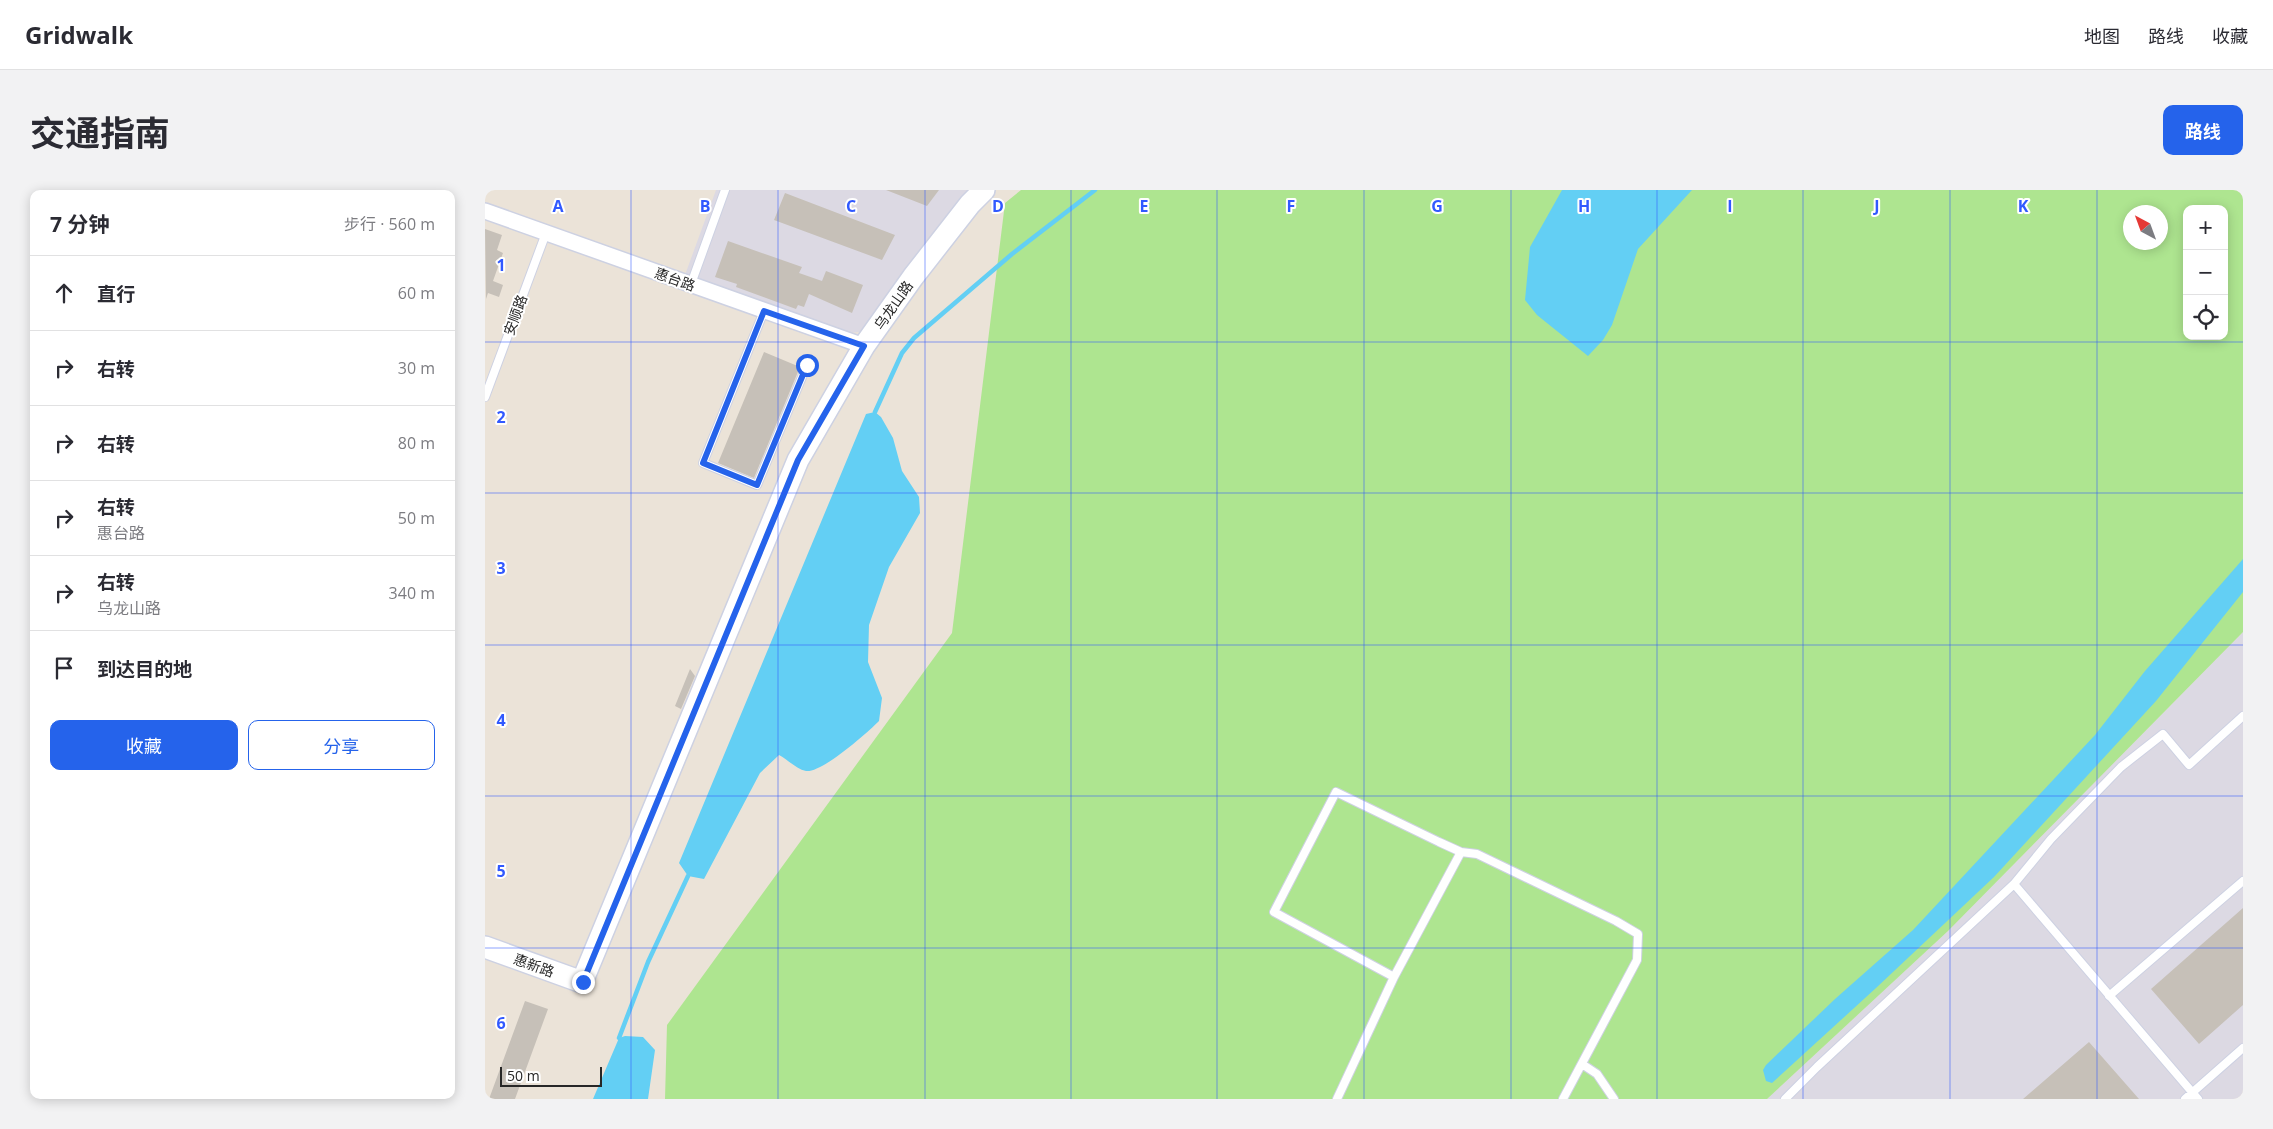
<!DOCTYPE html>
<html lang="zh">
<head>
<meta charset="utf-8">
<style>
	:root { --surface:#fff; --page:#f2f2f3; --text:#2b2b33; --muted:#7c7c81; --line:#e1e1e2; --accent:#2563eb }
	body { margin:0; font-family:"Open Sans","Noto Sans SC",sans-serif; background:var(--page); color:var(--text) }
	.controls { position:absolute; right:15px; top:15px; display:grid; overflow:hidden; border-radius:10px; box-shadow:0 2px 12px #0003 }
	.controls button { width:45px; height:45px; display:grid; place-items:center; padding:0; border:0; border-bottom:1px solid var(--line); background:var(--surface); color:var(--text); font:25px sans-serif }
	.compass { position:absolute; left:1638px; top:15px; width:45px; height:45px; border-radius:50%; background:var(--surface); box-shadow:0 2px 12px #0003; rotate:319deg }
	.scale { position:absolute; left:15px; bottom:12px; width:102px; box-sizing:border-box; padding-left:5px; border:2px solid #272727; border-top:0; font-size:14px; line-height:18px; white-space:nowrap; color:#272727; -webkit-text-stroke:4px #fff; paint-order:stroke }
	.stop { position:absolute; width:15px; height:15px; margin:-11px; border:4px solid #2563eb; border-radius:50%; background:#fff }
	.stop.end { background:#2563eb; border-color:#fff; box-shadow:0 1px 5px #0008 }
	.list { margin:0; padding:0; list-style:none }
	h2 { display:flex; justify-content:space-between; align-items:center; height:65px; margin:0; padding:0 20px; font-size:21px }
	h2 small { font-size:16px; font-weight:400; color:var(--muted) }
	.list li { display:grid; grid-template-columns:32px 1fr auto; gap:15px; align-items:center; box-sizing:border-box; height:75px; padding:0 20px; border-top:1px solid var(--line) }
	.list b { display:block; font-size:19px; white-space:nowrap }
	.list p { margin:0; font-size:16px; white-space:nowrap; color:var(--muted) }
	.list em { font-size:16px; font-style:normal; color:var(--muted) }
	.actions { display:flex; gap:10px; padding:15px 20px }
	.actions a { flex:1; padding:11px 0; border:1px solid var(--accent); border-radius:10px; text-align:center; font-size:18px; color:var(--accent) }
	.actions .main { background:var(--accent); color:#fff }
	.icon { flex:none; width:28px; height:28px; fill:none; stroke:currentColor; stroke-width:2; stroke-linecap:round; stroke-linejoin:round }
	.map { position:relative; flex:none; width:1758px; height:909px; overflow:hidden; border-radius:10px }
	header { display:flex; align-items:center; gap:30px; box-sizing:border-box; height:70px; padding:0 25px; background:var(--surface); border-bottom:1px solid var(--line) }
	header strong { font-size:24px }
	nav { display:flex; gap:28px; margin-inline-start:auto; font-size:18px }
	.intro { display:flex; align-items:center; justify-content:space-between; box-sizing:border-box; height:120px; padding:0 30px }
	h1 { margin:0; font-size:35px }
	.button { padding:12px 22px; border-radius:10px; background:var(--accent); color:#fff; font-size:18px; font-weight:700 }
	main { display:flex; gap:30px; padding:0 30px }
	aside { flex:1; background:var(--surface); border-radius:10px; box-shadow:0 2px 12px #0003 }
	.map>svg:first-child { display:block }
	.industrial { fill:#dcd9e3 }
	.green { fill:#aee590; fill-rule:evenodd }
	.water { fill:#63cff4 }
	.lines { fill:none; stroke-linecap:round; stroke-linejoin:round }
	.stream { stroke:#63cff4; stroke-width:4.5 }
	.building { fill:#c6c0b8 }
	.lane-casing { stroke:#cdd1e2; stroke-width:10 }
	.street-casing { stroke:#cdd1e2; stroke-width:18 }
	.secondary-casing { stroke:#cdd1e2; stroke-width:24 }
	.lane { stroke:#fff; stroke-width:8 }
	.street { stroke:#fff; stroke-width:15 }
	.secondary { stroke:#fff; stroke-width:21 }
	.route { stroke:#2563eb; stroke-width:6 }
	.grid { fill:none; stroke:#3159ff; stroke-width:1; stroke-opacity:0.55 }
	.labels { text-anchor:middle; dominant-baseline:central; stroke-width:4; stroke-linejoin:round; paint-order:stroke }
	.street-label { font-size:14px; fill:#272727; stroke:#fff }
	.grid-label { font-size:16px; text-anchor:middle; font-weight:bold; fill:#3159ff; stroke:#fff; stroke-width:4; stroke-linejoin:round; paint-order:stroke }
</style>
</head>
<body>
<header>
<strong>Gridwalk</strong>
<nav><a>地图</a><a>路线</a><a>收藏</a></nav>
</header>
<div class="intro"><h1>交通指南</h1><a class="button">路线</a></div>
<main>
<aside>
<h2>7 分钟<small>步行 · 560 m</small></h2>
<ul class="list">
<li><svg class="icon" aria-label="ahead" viewBox="0 0 24 24"><path d="M12 20V5M6 11l6-6 6 6"/></svg><div><b>直行</b></div><em>60 m</em></li>
<li><svg class="icon" aria-label="right" viewBox="0 0 24 24"><path d="M7 20v-9h11M14 6l5 5-5 5"/></svg><div><b>右转</b></div><em>30 m</em></li>
<li><svg class="icon" aria-label="right" viewBox="0 0 24 24"><path d="M7 20v-9h11M14 6l5 5-5 5"/></svg><div><b>右转</b></div><em>80 m</em></li>
<li><svg class="icon" aria-label="right" viewBox="0 0 24 24"><path d="M7 20v-9h11M14 6l5 5-5 5"/></svg><div><b>右转</b><p>惠台路</p></div><em>50 m</em></li>
<li><svg class="icon" aria-label="right" viewBox="0 0 24 24"><path d="M7 20v-9h11M14 6l5 5-5 5"/></svg><div><b>右转</b><p>乌龙山路</p></div><em>340 m</em></li>
<li><svg class="icon" aria-label="arrive" viewBox="0 0 24 24"><path d="M6 21V4h12l-3 4 3 4H6"/></svg><div><b>到达目的地</b></div></li>
</ul>
<div class="actions"><a class="main">收藏</a><a>分享</a></div>
</aside>
<div class="map">
<svg width="1758" height="909" viewBox="0 0 1758 909">
	<rect width="100%" height="100%" fill="#ebe3d8"/>
	<path class="industrial" d="M 231,0 L 488,0 L 377,142 L 357,143 L 200,85 Z
		M 1758,442 L 1758,909 L 1282,909 L 1463,741 Z"/>
	<path class="green" d="M 536,0 L 1758,0 L 1758,442 L 1463,741 L 1282,909 L 180,909 L 182,835 L 467,443 L 520,13 ZM 1702,19 L 1739,19 L 1739,146 L 1702,146 ZM 1646,22 L 1676,22 L 1676,52 L 1646,52 Z"/>
	<path class="water" d="M 1077,0 L 1207,0 L 1153,59 L 1127,135 L 1118,150 L 1103,166 L 1052,125 L 1040,110 L 1045,57 Z
		M 390,222 L 396,227 L 408,248 L 417,281 L 434,307 L 435,323 L 404,377 L 384,435 L 383,472 L 397,508 L 394,531 C 382,543 337,583 321,581 C 311,579 302,569 294,565 L 275,583 L 219,689 L 203,686 L 194,673 L 381,224 Z
		M 1758,369 L 1758,402 L 1671,511 L 1509,687 L 1391,798 L 1287,893 L 1281,891 L 1278,880 L 1281,875 L 1350,809 L 1428,740 L 1610,545 L 1660,481 Z
		M 140,846 L 158,847 L 170,860 L 163,909 L 108,909 L 134,848 Z"/>
	<g class="lines">
		<path class="stream" d="M 390,222 L 417,163 L 429,148 L 527,64 L 610,0
			M 134,848 L 163,772 L 203,686"/>
	</g>
	<path class="building" d="M 401,0 L 454,0 L 442,16 Z
		M 300,3 L 410,45 L 397,70 L 289,30 Z
		M 0,39 L 17,45 L 12,60 L 18,63 L 8,91 L 18,95 L 14,107 L 3,103 L 1,109 Z
		M 243,51 L 317,77 L 314,83 L 337,91 L 341,81 L 378,95 L 367,123 L 324,104 L 319,117 L 313,115 L 311,119 L 251,97 L 252,94 L 230,87 Z
		M 279,162 L 315,177 L 269,288 L 233,273 Z
		M 205,479 L 210,486 L 196,519 L 190,516 Z
		M 1758,718 L 1758,815 L 1714,854 L 1666,799 Z
		M 40,811 L 63,819 L 30,909 L 4,909 Z
		M 1604,852 L 1654,909 L 1538,909 Z"/>
	<g class="lines">
		<defs>
			<path id="lane" d="M 206,94 L 240,0
				M 279,121 L 218,273 L 272,295 L 322,175
				M 0,207 L 61,43
				M 1529,694 L 1713,909
				M 909,787 L 789,722 L 851,602 L 954,652 L 976,662 L 992,664 L 1131,731 L 1153,744 L 1152,770 L 1078,909
				M 1624,806 L 1758,691
				M 1097,874 L 1112,884 L 1129,909
				M 852,909 L 909,787 L 976,662
				M 1300,909 L 1332,877 L 1529,694 L 1566,649 L 1636,577 L 1678,544 L 1704,575 L 1758,526
				M 1700,909 L 1758,858"/>
			<path id="street" d="M 0,21 L 379,156"/>
			<path id="secondary" d="M 0,757 L 97,792 L 313,270 L 379,156 L 428,87 L 485,14 L 499,0"/>
		</defs>
		<use href="#lane" class="lane-casing"/>
		<use href="#street" class="street-casing"/>
		<use href="#secondary" class="secondary-casing"/>
		<use href="#lane" class="lane"/>
		<use href="#street" class="street"/>
		<use href="#secondary" class="secondary"/>
	</g>
	<g class="lines">
		<path class="route" d="M 98,792 L 313,270 L 379,156 L 279,121 L 218,273 L 272,295 L 322,175"/>
	</g>
	<path class="grid" d="M 146,0 L 146,909M 293,0 L 293,909M 440,0 L 440,909M 586,0 L 586,909M 732,0 L 732,909M 879,0 L 879,909M 1026,0 L 1026,909M 1172,0 L 1172,909M 1318,0 L 1318,909M 1465,0 L 1465,909M 1612,0 L 1612,909M 0,152 L 1758,152M 0,303 L 1758,303M 0,455 L 1758,455M 0,606 L 1758,606M 0,758 L 1758,758"/>
	<g class="labels">
		<g class="street-label">
			<text transform="translate(190 89) rotate(20)">惠台路</text>
			<text transform="translate(408 115) rotate(-55)">乌龙山路</text>
			<text transform="translate(30 125) rotate(-70)">安顺路</text>
			<text transform="translate(49 775) rotate(20)">惠新路</text>
		</g>
	</g>
	<g class="grid-label">
		<text x="73" y="22">A</text>
		<text x="220" y="22">B</text>
		<text x="366" y="22">C</text>
		<text x="513" y="22">D</text>
		<text x="659" y="22">E</text>
		<text x="806" y="22">F</text>
		<text x="952" y="22">G</text>
		<text x="1099" y="22">H</text>
		<text x="1245" y="22">I</text>
		<text x="1392" y="22">J</text>
		<text x="1538" y="22">K</text>
		<text x="16" y="81">1</text>
		<text x="16" y="233">2</text>
		<text x="16" y="384">3</text>
		<text x="16" y="536">4</text>
		<text x="16" y="687">5</text>
		<text x="16" y="839">6</text>
	</g>
</svg>
<div class="controls">
<button>+</button>
<button>−</button>
<button><svg class="icon" aria-label="locate" viewBox="0 0 24 24"><circle cx="12" cy="12" r="6"/><path d="M12 2v4M12 18v4M2 12h4M18 12h4"/></svg></button>
</div>
<svg class="compass" viewBox="-18 -18 36 36"><path d="M0-13l5 13h-10z" fill="#e53935"/><path d="M0 13l5-13h-10z" fill="#7c7c81"/></svg>
<div class="scale">50 m</div>
<div class="stop" style="left:322px;top:175px"></div>
<div class="stop end" style="left:98px;top:792px"></div>
</div>
</main>
</body>
</html>
